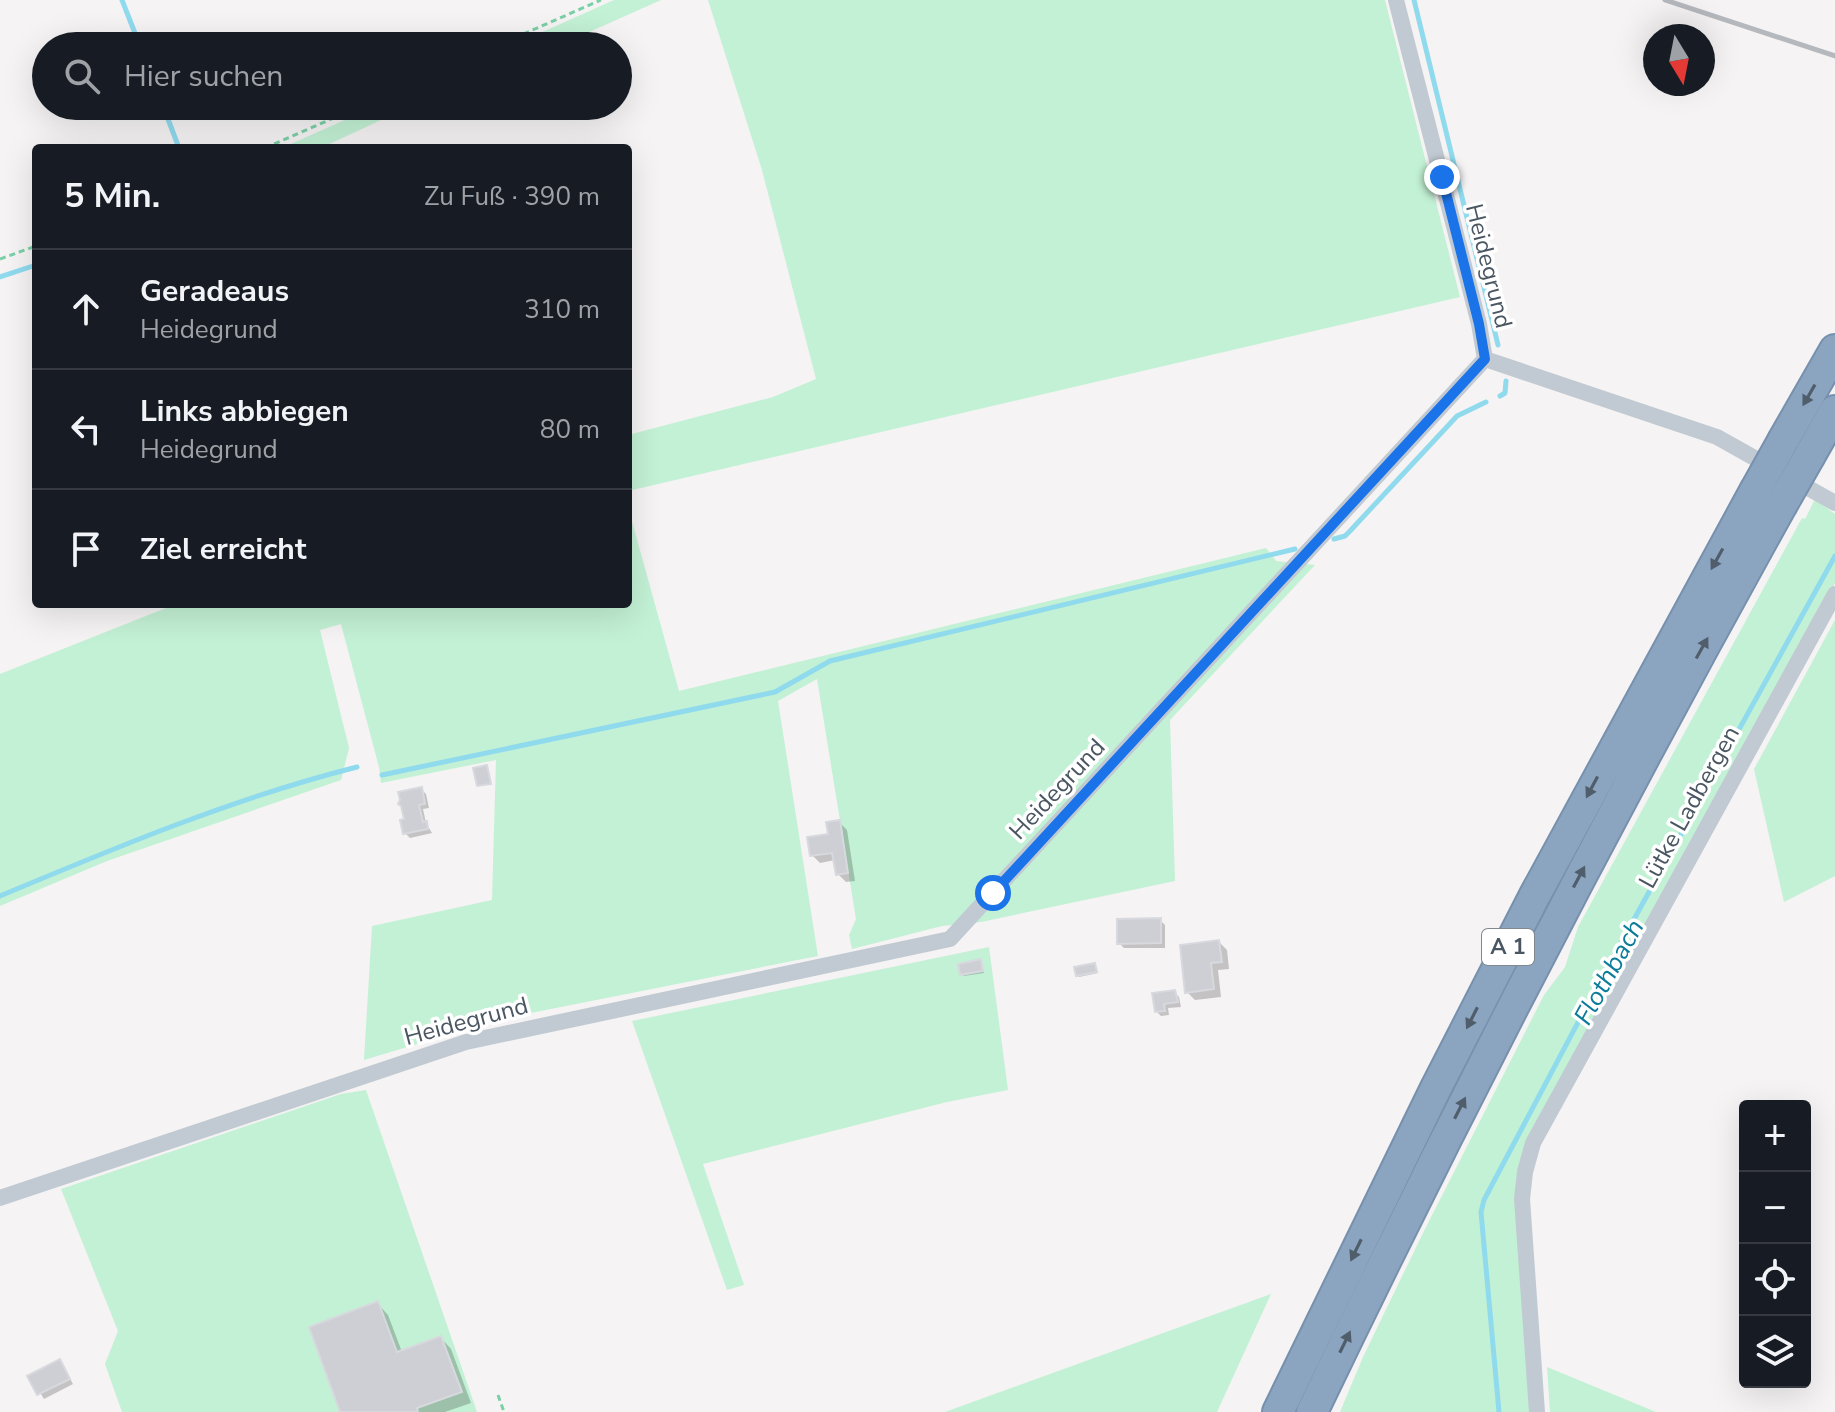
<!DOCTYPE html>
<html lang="de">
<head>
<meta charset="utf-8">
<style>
	:root { --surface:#171b24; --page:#242831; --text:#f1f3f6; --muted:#9ea1a6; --line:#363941 }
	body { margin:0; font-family:"Nunito Sans",sans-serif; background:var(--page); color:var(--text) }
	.controls { position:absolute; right:24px; bottom:24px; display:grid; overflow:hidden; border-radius:8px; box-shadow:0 8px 32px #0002 }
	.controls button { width:72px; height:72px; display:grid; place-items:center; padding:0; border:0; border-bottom:2px solid var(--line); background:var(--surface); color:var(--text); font:40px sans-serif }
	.compass { position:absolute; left:1643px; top:24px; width:72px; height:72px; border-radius:50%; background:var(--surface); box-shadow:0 8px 32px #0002; rotate:170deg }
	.stop { position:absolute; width:24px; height:24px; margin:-18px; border:6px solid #1a73e8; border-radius:50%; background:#fff }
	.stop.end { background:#1a73e8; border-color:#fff; box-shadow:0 2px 8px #0008 }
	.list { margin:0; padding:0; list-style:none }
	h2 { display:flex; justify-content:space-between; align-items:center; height:104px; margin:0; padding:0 32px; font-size:34px }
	h2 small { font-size:26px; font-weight:400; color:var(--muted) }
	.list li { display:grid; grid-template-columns:52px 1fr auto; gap:24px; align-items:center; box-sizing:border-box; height:120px; padding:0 32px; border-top:2px solid var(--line) }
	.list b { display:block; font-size:30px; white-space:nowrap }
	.list p { margin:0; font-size:26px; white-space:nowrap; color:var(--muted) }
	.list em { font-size:26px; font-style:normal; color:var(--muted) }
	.icon { flex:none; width:44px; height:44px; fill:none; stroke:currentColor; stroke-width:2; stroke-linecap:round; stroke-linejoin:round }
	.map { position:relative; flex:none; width:1835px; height:1412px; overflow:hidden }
	.search { position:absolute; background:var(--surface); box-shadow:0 8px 32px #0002; left:32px; top:32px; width:600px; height:88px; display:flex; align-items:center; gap:20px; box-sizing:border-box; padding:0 28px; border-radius:44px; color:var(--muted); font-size:30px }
	.panel { position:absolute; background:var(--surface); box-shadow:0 8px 32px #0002; left:32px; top:144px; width:600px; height:464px; border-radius:8px }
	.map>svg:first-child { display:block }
	.green { fill:#c3f1d5 }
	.shadow { fill:#0003 }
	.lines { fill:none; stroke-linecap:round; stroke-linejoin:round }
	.stream { stroke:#90daee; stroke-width:5 }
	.building { fill:#cdcfd5; stroke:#d7d9de; stroke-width:2 }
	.motorway-casing { stroke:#7690ad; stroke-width:34 }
	.path { stroke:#7ad0a6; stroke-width:3; stroke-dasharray:6 4; stroke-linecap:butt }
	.minor { stroke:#c1cad2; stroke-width:16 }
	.motorway { stroke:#8ba5c1; stroke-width:30 }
	.rail { stroke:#b5b8bd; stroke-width:5 }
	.motorway-bridge-casing { stroke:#7690ad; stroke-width:34; stroke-linecap:butt }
	.motorway-bridge { stroke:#8ba5c1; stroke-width:30 }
	.oneway { fill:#505e6b }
	.route { stroke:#1a73e8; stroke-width:10 }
	.labels { text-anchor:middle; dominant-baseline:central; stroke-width:7; stroke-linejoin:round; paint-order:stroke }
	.shield { fill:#fff; stroke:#808990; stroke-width:2 }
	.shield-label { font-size:22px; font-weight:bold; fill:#4a5661 }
	.street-label { font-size:24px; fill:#4a5661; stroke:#fff }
	.water-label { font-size:26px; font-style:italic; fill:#0c7c9b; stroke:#fff }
</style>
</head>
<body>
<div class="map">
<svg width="1835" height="1412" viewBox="0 0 1835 1412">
	<rect width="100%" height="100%" fill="#f5f3f3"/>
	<path class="green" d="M 614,0 L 661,0 L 558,46 L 511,46 Z
		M 708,0 L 1385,0 L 1460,297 L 628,491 L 628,435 L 773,397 L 816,379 L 762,170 Z
		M 376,106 L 411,106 L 321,148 L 282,148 Z
		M 1815,499 L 1835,514 L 1835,583 L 1527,1146 L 1532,1412 L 1340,1412 L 1363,1357 L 1424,1231 L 1544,995 L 1565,967 L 1578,927 L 1802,518 L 1805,519 Z
		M 628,507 L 679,691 L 1266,548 L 1276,561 L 1315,565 L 1170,720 L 1175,881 L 981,922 L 942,926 L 852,949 L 849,935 L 856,919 L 817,679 L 778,701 L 818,956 L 500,1019 L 364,1060 L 372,926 L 492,900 L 496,760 L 381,783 L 379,767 L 341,624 L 320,630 L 349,748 L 341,780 L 107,861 L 0,906 L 0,674 L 176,604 L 628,604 Z
		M 1835,620 L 1835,876 L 1784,902 L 1754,769 Z
		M 989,947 L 1008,1090 L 947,1102 L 703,1164 L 744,1285 L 727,1290 L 632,1021 Z
		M 366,1090 L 477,1412 L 122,1412 L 105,1364 L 118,1331 L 61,1189 L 341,1094 Z
		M 1271,1294 L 1217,1412 L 945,1412 Z
		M 1547,1367 L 1656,1412 L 1550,1412 Z"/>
	<path class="shadow" d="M 421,789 L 426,794 L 429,808 L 423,809 L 426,823 L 432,833 L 410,838 L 405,833 L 406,821 Z
		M 839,822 L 847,830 L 855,881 L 846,882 L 838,874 L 835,860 L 820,863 L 812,855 Z
		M 1160,920 L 1165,925 L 1165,948 L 1124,948 L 1119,943 Z
		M 1219,942 L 1227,950 L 1229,969 L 1218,970 L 1221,997 L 1195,1000 L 1187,992 Z
		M 980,962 L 984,973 L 964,976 L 962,974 Z
		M 1094,965 L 1098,973 L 1079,977 L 1077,975 Z
		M 1174,992 L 1179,997 L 1181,1007 L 1168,1008 L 1169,1015 L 1161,1016 L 1156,1011 Z
		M 378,1304 L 388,1315 L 402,1352 L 441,1338 L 451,1349 L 471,1403 L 445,1412 L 342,1412 Z
		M 60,1361 L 73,1384 L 44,1399 L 30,1376 Z"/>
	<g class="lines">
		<path class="stream" d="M 122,0 L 140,46
			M 1414,0 L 1498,345
			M 163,106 L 179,148
			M 0,277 L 36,265
			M 1500,396 L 1505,393 L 1506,381
			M 1334,539 L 1345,536 L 1350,531 L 1457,416 L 1486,402
			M 382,775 L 775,692 L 830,661 L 1295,549
			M 0,896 C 117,847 234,798 357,767
			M 1499,1412 L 1481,1212 L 1484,1200 L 1602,977 L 1835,556"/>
	</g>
	<path class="building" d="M 487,765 L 491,784 L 477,786 L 473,768 Z
		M 422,787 L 425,804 L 419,805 L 423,822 L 427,821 L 428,829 L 403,834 L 400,820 L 404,819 L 401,806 L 398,804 L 400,800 L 398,792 Z
		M 840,820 L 848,873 L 836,875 L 832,853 L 810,856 L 807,837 L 828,834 L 826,822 Z
		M 1161,918 L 1161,943 L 1117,944 L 1117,919 Z
		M 1219,940 L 1222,962 L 1211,963 L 1214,989 L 1185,993 L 1180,945 Z
		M 981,959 L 983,971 L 960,975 L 958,964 Z
		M 1095,963 L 1097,972 L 1076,976 L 1074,967 Z
		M 1175,990 L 1178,1002 L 1164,1004 L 1165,1011 L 1155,1012 L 1152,993 Z
		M 378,1301 L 397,1352 L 441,1336 L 462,1392 L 417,1408 L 418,1412 L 340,1412 L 309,1327 Z
		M 60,1359 L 70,1379 L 37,1395 L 27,1376 Z"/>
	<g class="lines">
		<defs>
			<path id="motorway" d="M 1784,439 L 1835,350
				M 1810,455 L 1835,411
				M 1278,1412 L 1436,1088 L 1535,895 L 1755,491
				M 1312,1412 C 1459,1105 1616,803 1781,506"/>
		</defs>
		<use href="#motorway" class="motorway-casing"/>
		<path class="path" d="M 496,46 L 601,0
			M 265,148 L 361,106
			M 0,259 L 36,246
			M 498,1395 L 504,1412"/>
		<path class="minor" d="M 1485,359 L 1717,437 L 1835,503
			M 0,1198 L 466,1042 L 950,939 L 1485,359 L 1479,324 L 1396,0
			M 1537,1412 L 1522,1199 L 1525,1172 L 1533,1143 L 1835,594"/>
		<use href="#motorway" class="motorway"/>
		<path class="rail" d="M 1665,0 L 1835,56"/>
		<defs>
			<path id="motorway-bridge" d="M 1755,491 L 1784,439
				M 1781,506 L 1810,455"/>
		</defs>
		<use href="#motorway-bridge" class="motorway-bridge-casing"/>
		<use href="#motorway-bridge" class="motorway-bridge"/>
	</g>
	<defs><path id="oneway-solid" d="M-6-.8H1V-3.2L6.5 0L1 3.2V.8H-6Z" transform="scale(2)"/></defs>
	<g class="oneway">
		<use href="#oneway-solid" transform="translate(1809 395) rotate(120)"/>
		<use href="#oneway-solid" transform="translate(1717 559) rotate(119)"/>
		<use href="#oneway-solid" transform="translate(1702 648) rotate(-61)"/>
		<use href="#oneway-solid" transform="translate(1592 787) rotate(118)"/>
		<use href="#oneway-solid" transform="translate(1579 877) rotate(-62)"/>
		<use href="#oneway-solid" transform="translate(1472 1018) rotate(117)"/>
		<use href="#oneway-solid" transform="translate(1460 1108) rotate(-63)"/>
		<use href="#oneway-solid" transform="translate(1356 1250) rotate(116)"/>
		<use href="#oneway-solid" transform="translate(1345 1342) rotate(-64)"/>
	</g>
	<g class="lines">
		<path class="route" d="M 993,893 L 1485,359 L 1479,324 L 1442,177"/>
	</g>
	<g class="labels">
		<rect class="shield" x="1482" y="929" width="52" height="36" rx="6"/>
		<g class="shield-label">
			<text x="1508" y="947">A 1</text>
		</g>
		<g class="street-label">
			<text transform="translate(1489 266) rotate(76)">Heidegrund</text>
			<text transform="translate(1057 789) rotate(-47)">Heidegrund</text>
			<text transform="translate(1689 807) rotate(-61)">Lütke Ladbergen</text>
			<text transform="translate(466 1021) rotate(-15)">Heidegrund</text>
		</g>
		<g class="water-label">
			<text transform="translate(1609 972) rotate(-61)">Flothbach</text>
		</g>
	</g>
</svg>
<div class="controls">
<button>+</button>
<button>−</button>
<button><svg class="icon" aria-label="locate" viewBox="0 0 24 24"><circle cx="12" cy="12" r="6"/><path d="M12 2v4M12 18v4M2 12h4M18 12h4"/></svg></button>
<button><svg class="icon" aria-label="layers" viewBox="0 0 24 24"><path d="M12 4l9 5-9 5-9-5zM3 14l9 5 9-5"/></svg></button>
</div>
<svg class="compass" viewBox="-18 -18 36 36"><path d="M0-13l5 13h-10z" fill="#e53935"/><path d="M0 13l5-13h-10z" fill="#9ea1a6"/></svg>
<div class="stop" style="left:993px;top:893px"></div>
<div class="stop end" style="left:1442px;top:177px"></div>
<div class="search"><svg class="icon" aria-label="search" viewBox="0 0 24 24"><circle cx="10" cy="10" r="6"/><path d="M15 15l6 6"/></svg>Hier suchen</div>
<section class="panel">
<h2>5 Min.<small>Zu Fuß · 390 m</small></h2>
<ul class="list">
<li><svg class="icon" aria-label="ahead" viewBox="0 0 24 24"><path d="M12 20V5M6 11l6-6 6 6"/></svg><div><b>Geradeaus</b><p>Heidegrund</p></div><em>310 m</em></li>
<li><svg class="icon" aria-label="left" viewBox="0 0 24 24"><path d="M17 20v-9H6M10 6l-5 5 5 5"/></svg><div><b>Links abbiegen</b><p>Heidegrund</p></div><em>80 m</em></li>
<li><svg class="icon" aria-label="arrive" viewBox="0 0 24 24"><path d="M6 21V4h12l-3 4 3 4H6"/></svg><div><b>Ziel erreicht</b></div></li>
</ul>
</section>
</div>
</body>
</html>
